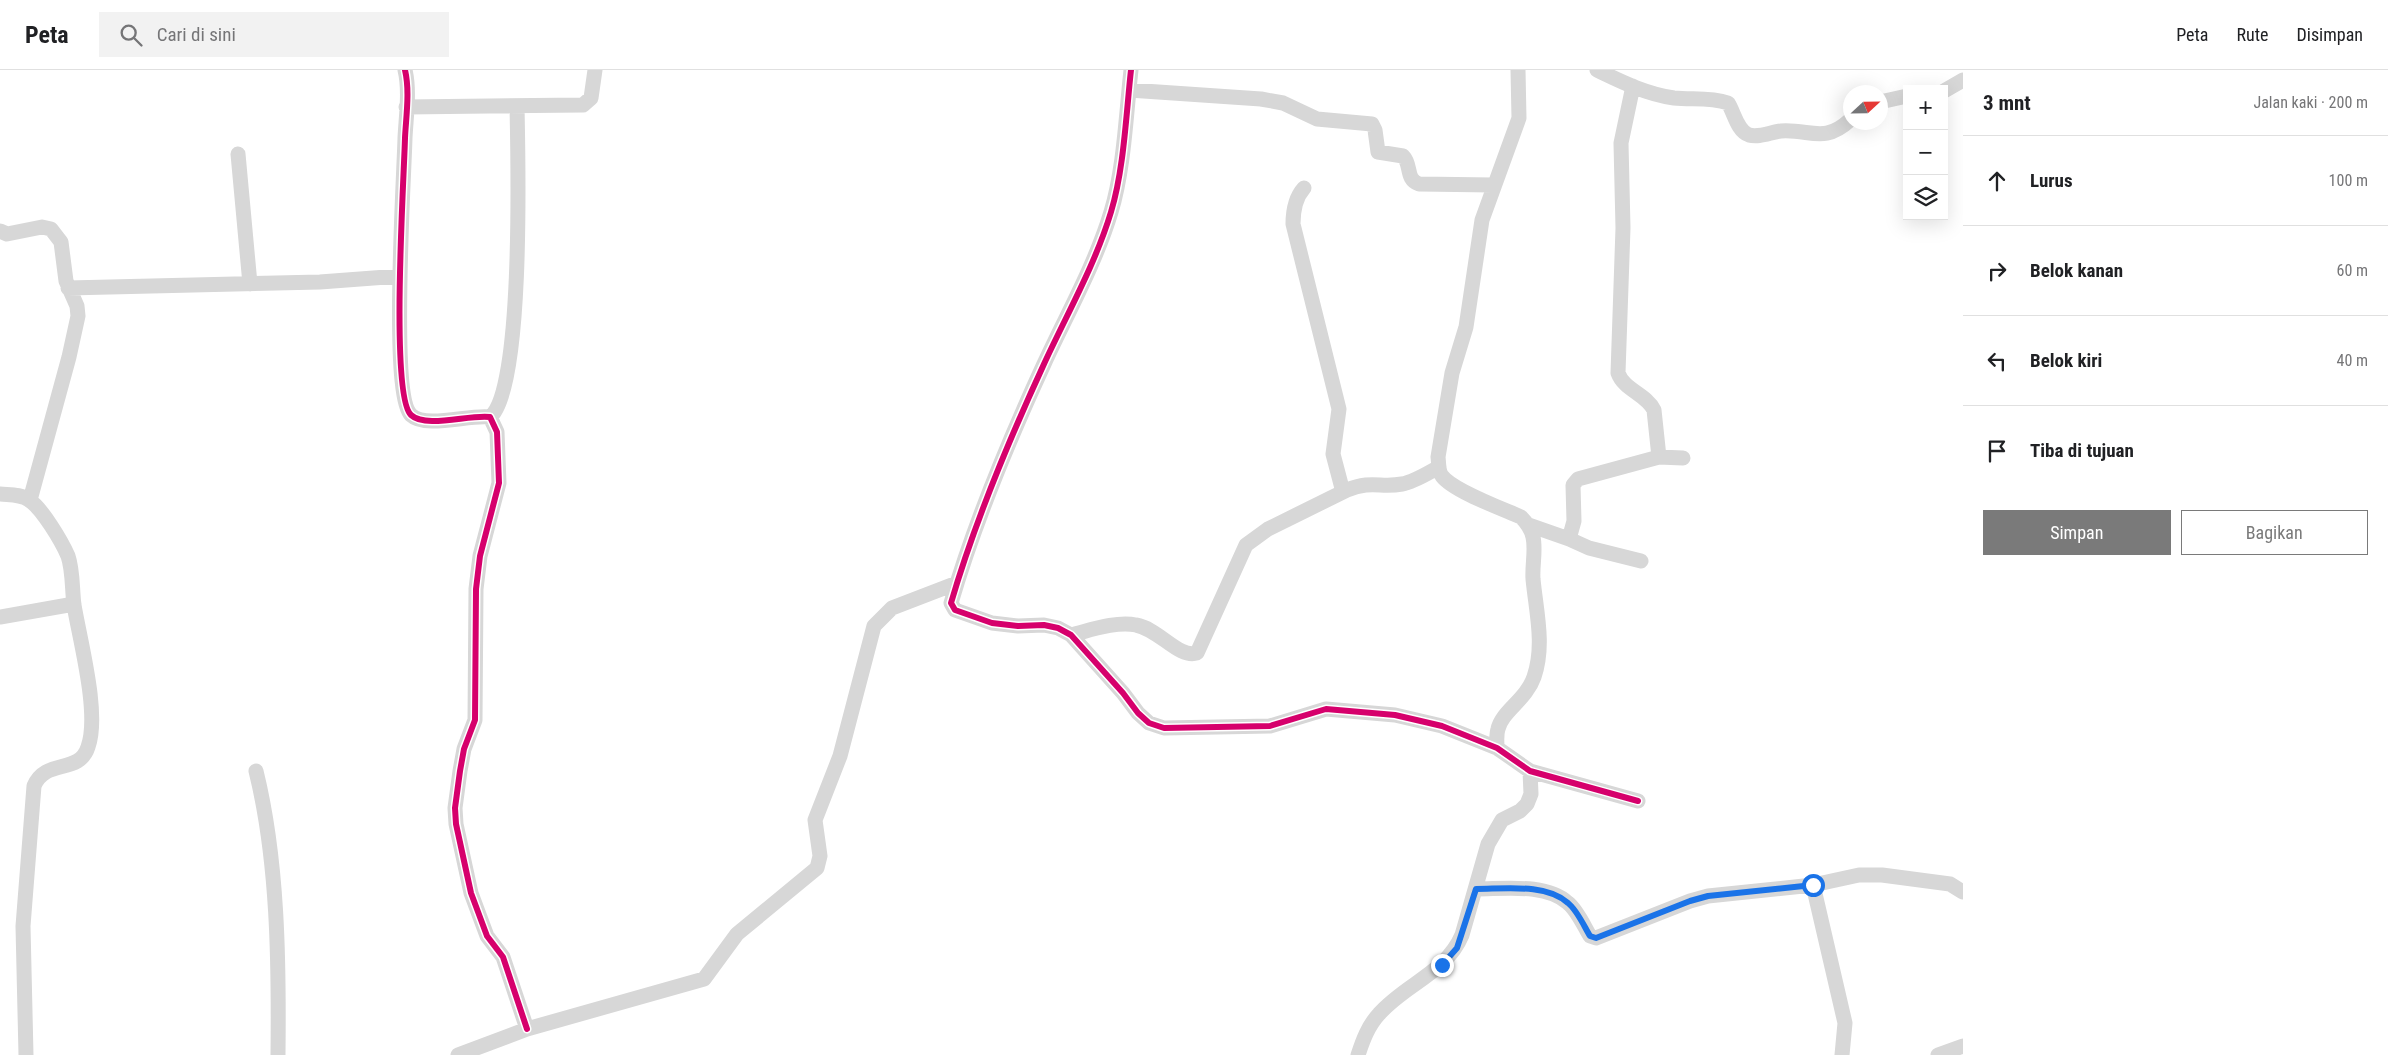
<!DOCTYPE html>
<html lang="id">
<head>
<meta charset="utf-8">
<style>
	:root { --surface:#fff; --page:#f2f2f2; --text:#202124; --muted:#757577; --line:#e0e0e0; --accent:#7a7a7a }
	body { margin:0; font-family:"Roboto Condensed",sans-serif; background:var(--page); color:var(--text) }
	.controls { position:absolute; right:15px; top:15px; display:grid; overflow:hidden; border-radius:0px; box-shadow:0 5px 20px #0002 }
	.controls button { width:45px; height:45px; display:grid; place-items:center; padding:0; border:0; border-bottom:1px solid var(--line); background:var(--surface); color:var(--text); font:25px sans-serif }
	.compass { position:absolute; left:1843px; top:15px; width:45px; height:45px; border-radius:50%; background:var(--surface); box-shadow:0 5px 20px #0002; rotate:68deg }
	.stop { position:absolute; width:15px; height:15px; margin:-11px; border:4px solid #1a73e8; border-radius:50%; background:#fff }
	.stop.end { background:#1a73e8; border-color:#fff; box-shadow:0 1px 5px #0008 }
	.list { margin:0; padding:0; list-style:none }
	h2 { display:flex; justify-content:space-between; align-items:center; height:65px; margin:0; padding:0 20px; font-size:21px }
	h2 small { font-size:16px; font-weight:400; color:var(--muted) }
	.list li { display:grid; grid-template-columns:32px 1fr auto; gap:15px; align-items:center; box-sizing:border-box; height:90px; padding:0 20px; border-top:1px solid var(--line) }
	.list b { display:block; font-size:19px; white-space:nowrap }
	.list em { font-size:16px; font-style:normal; color:var(--muted) }
	.actions { display:flex; gap:10px; padding:15px 20px }
	.actions a { flex:1; padding:11px 0; border:1px solid var(--accent); border-radius:0px; text-align:center; font-size:18px; color:var(--accent) }
	.actions .main { background:var(--accent); color:#fff }
	.icon { flex:none; width:28px; height:28px; fill:none; stroke:currentColor; stroke-width:2; stroke-linecap:round; stroke-linejoin:round }
	.map { position:relative; flex:none; width:1963px; height:985px; overflow:hidden }
	header { display:flex; align-items:center; gap:30px; box-sizing:border-box; height:70px; padding:0 25px; background:var(--surface); border-bottom:1px solid var(--line) }
	header strong { font-size:24px }
	nav { display:flex; gap:28px; margin-inline-start:auto; font-size:18px }
	.search { width:350px; height:45px; background:var(--page); display:flex; align-items:center; gap:12px; box-sizing:border-box; padding:0 18px; border-radius:0px; color:var(--muted); font-size:19px }
	main { display:flex }
	aside { flex:1; background:var(--surface) }
	.map>svg:first-child { display:block }
	.lines { fill:none; stroke-linecap:round; stroke-linejoin:round }
	.street { stroke:#d7d7d7; stroke-width:15 }
	.cycleway-casing { stroke:#fff; stroke-width:9 }
	.cycleway { stroke:#d6006c; stroke-width:6 }
	.route { stroke:#1a73e8; stroke-width:6 }
</style>
</head>
<body>
<header>
<strong>Peta</strong>
<div class="search"><svg class="icon" aria-label="search" viewBox="0 0 24 24"><circle cx="10" cy="10" r="6"/><path d="M15 15l6 6"/></svg>Cari di sini</div>
<nav><a>Peta</a><a>Rute</a><a>Disimpan</a></nav>
</header>
<main>
<div class="map">
<svg width="1963" height="985" viewBox="0 0 1963 985">
	<rect width="100%" height="100%" fill="#fff"/>
	<g class="lines">
		<path class="street" d="M 405,0 C 410,21 406,47 405,68 C 404,108 390,325 411,345 C 426,359 470,344 490,347 L 497,362 L 499,413 L 480,486 L 476,519 L 475,650 L 464,679 L 460,701 L 455,738 L 456,754 L 471,823 L 487,866 L 503,887 L 527,959
			M 1131,0 C 1126,45 1124,99 1111,142 C 1095,195 1067,244 1044,294 C 1008,372 975,451 951,533 L 955,540 L 992,553 L 1018,556 L 1044,555 L 1058,558 L 1071,565 L 1123,623 L 1138,643 L 1149,653 L 1164,658 L 1270,656 L 1326,639 L 1395,645 L 1442,656 L 1497,678 L 1530,701 L 1638,731
			M 1597,0 C 1622,12 1646,24 1674,28 C 1691,30 1710,27 1728,33 C 1734,42 1737,61 1749,65 C 1759,68 1771,62 1781,61 C 1811,59 1824,74 1850,50
			M 1633,16 L 1621,73 L 1623,158 L 1618,303 C 1624,320 1646,324 1654,340 L 1659,387
			M 1129,20 L 1261,29 L 1283,33 L 1317,49 L 1372,54 L 1375,60 L 1378,82 L 1403,86 C 1412,95 1405,109 1419,114 L 1493,115
			M 1944,21 L 1963,10
			M 1880,32 L 1907,26
			M 406,37 L 583,35 L 591,28 L 595,0
			M 238,84 L 250,214
			M 1304,118 C 1295,128 1293,141 1293,154 L 1339,339 L 1333,384 L 1343,422
			M 0,161 L 7,164 L 42,157 L 51,159 L 61,172 L 66,211 L 77,236 L 78,246 L 69,287 L 30,430
			M 68,218 L 320,212 L 400,206
			M 490,347 C 524,321 518,86 517,36
			M 0,424 C 10,425 21,424 29,430 C 42,438 62,472 68,486 C 73,500 72,520 74,535 C 80,571 100,644 88,677 C 79,705 46,688 34,716 L 23,856 L 26,985
			M 1529,455 L 1569,469 L 1589,478 L 1641,491
			M 1569,469 L 1574,451 L 1573,415 L 1578,409 L 1659,387 L 1683,388
			M 0,547 L 74,534
			M 1071,565 C 1091,560 1116,551 1136,555 C 1159,559 1179,589 1197,583 L 1246,475 L 1268,459 L 1347,420 C 1372,410 1380,418 1402,414 C 1414,412 1428,403 1439,397
			M 1497,678 C 1497,672 1496,665 1498,659 C 1502,641 1526,630 1534,607 C 1545,575 1536,541 1533,509 C 1532,495 1536,480 1533,467 C 1531,458 1527,453 1521,447 C 1503,439 1453,421 1442,406 C 1438,401 1439,394 1438,387 L 1452,303 L 1466,257 L 1482,150 L 1519,48 L 1518,0
			M 256,701 C 278,790 279,893 278,985
			M 1813,815 L 1845,953 L 1842,985
			M 1476,819 C 1505,819 1546,813 1568,833 C 1577,840 1584,856 1590,866 L 1596,868 L 1690,831 L 1708,826 L 1813,815 L 1859,805 L 1882,805 L 1950,814 L 1963,822
			M 458,985 L 527,959 L 704,909 L 737,864 L 817,798 L 820,786 L 815,750 L 840,686 L 874,556 L 892,538 L 957,513
			M 1358,985 C 1363,970 1368,956 1379,944 C 1405,914 1446,903 1462,865 L 1488,774 L 1502,750 L 1520,741 L 1527,734 L 1531,724 L 1530,701
			M 1938,985 L 1963,976"/>
		<defs>
			<path id="cycleway" d="M 405,0 C 410,21 406,47 405,68 C 404,108 390,325 411,345 C 426,359 470,344 490,347 L 497,362 L 499,413 L 480,486 L 476,519 L 475,650 L 464,679 L 460,701 L 455,738 L 456,754 L 471,823 L 487,866 L 503,887 L 527,959
				M 1131,0 C 1126,45 1124,99 1111,142 C 1095,195 1067,244 1044,294 C 1008,372 975,451 951,533 L 955,540 L 992,553 L 1018,556 L 1044,555 L 1058,558 L 1071,565 L 1123,623 L 1138,643 L 1149,653 L 1164,658 L 1270,656 L 1326,639 L 1395,645 L 1442,656 L 1497,678 L 1530,701 L 1638,731"/>
		</defs>
		<use href="#cycleway" class="cycleway-casing"/>
		<use href="#cycleway" class="cycleway"/>
	</g>
	<g class="lines">
		<path class="route" d="M 1442,895 L 1457,878 L 1476,819 C 1504,819 1546,813 1568,833 C 1577,840 1584,856 1590,866 L 1596,868 L 1690,831 L 1708,826 L 1813,815"/>
	</g>
</svg>
<div class="controls">
<button>+</button>
<button>−</button>
<button><svg class="icon" aria-label="layers" viewBox="0 0 24 24"><path d="M12 4l9 5-9 5-9-5zM3 14l9 5 9-5"/></svg></button>
</div>
<svg class="compass" viewBox="-18 -18 36 36"><path d="M0-13l5 13h-10z" fill="#e53935"/><path d="M0 13l5-13h-10z" fill="#757577"/></svg>
<div class="stop" style="left:1813px;top:815px"></div>
<div class="stop end" style="left:1442px;top:895px"></div>
</div>
<aside>
<h2>3 mnt<small>Jalan kaki · 200 m</small></h2>
<ul class="list">
<li><svg class="icon" aria-label="ahead" viewBox="0 0 24 24"><path d="M12 20V5M6 11l6-6 6 6"/></svg><div><b>Lurus</b></div><em>100 m</em></li>
<li><svg class="icon" aria-label="right" viewBox="0 0 24 24"><path d="M7 20v-9h11M14 6l5 5-5 5"/></svg><div><b>Belok kanan</b></div><em>60 m</em></li>
<li><svg class="icon" aria-label="left" viewBox="0 0 24 24"><path d="M17 20v-9H6M10 6l-5 5 5 5"/></svg><div><b>Belok kiri</b></div><em>40 m</em></li>
<li><svg class="icon" aria-label="arrive" viewBox="0 0 24 24"><path d="M6 21V4h12l-3 4 3 4H6"/></svg><div><b>Tiba di tujuan</b></div></li>
</ul>
<div class="actions"><a class="main">Simpan</a><a>Bagikan</a></div>
</aside>
</main>
</body>
</html>
